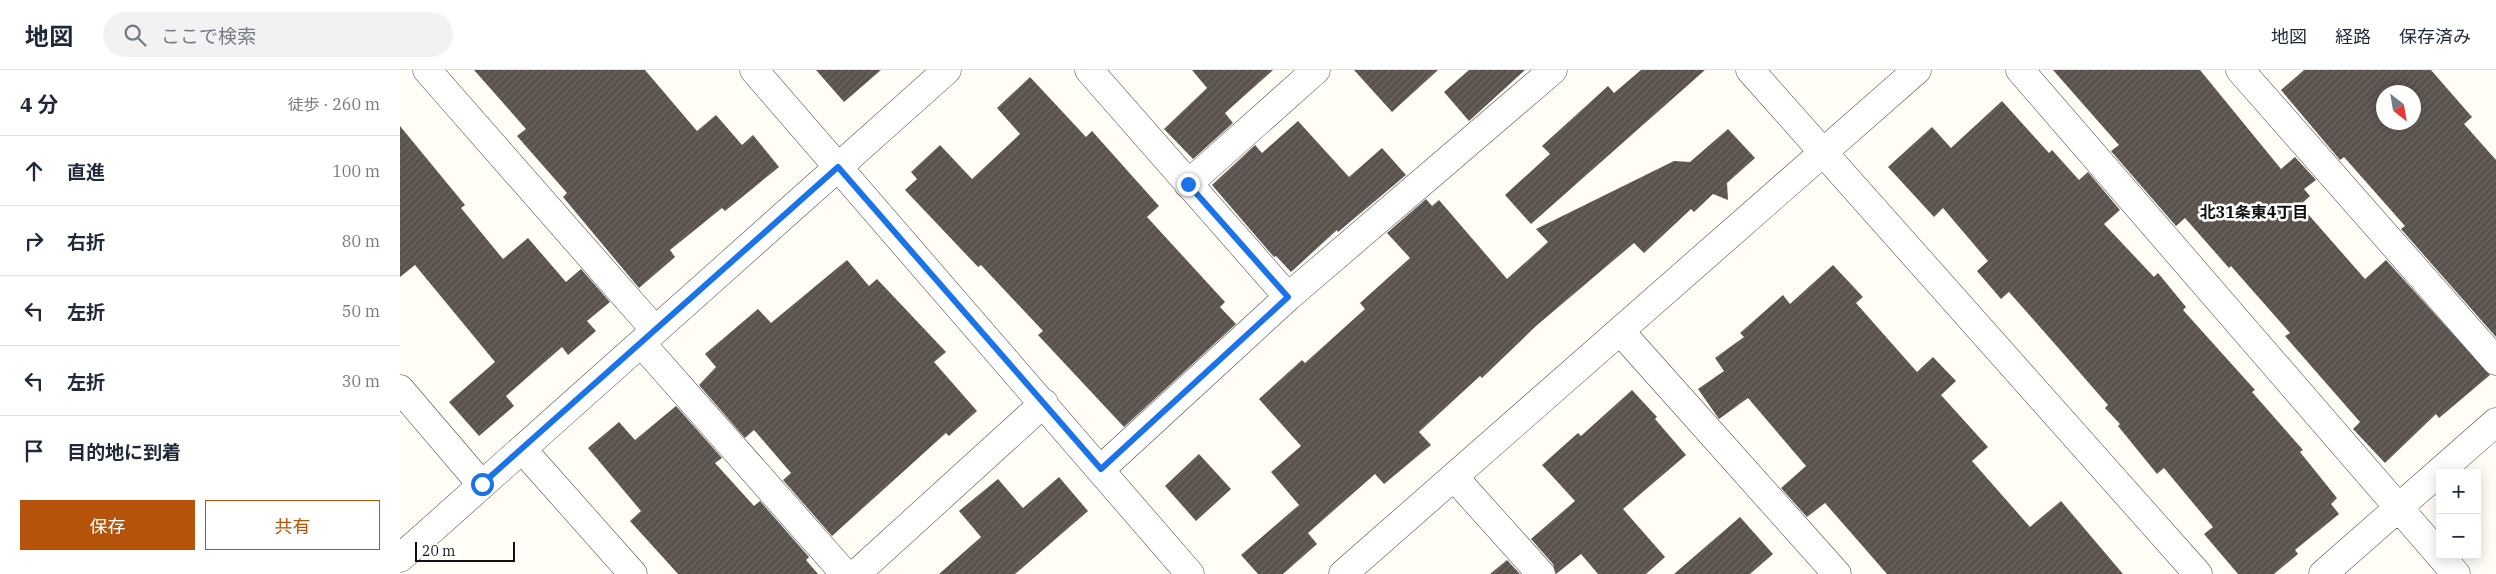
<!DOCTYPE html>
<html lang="ja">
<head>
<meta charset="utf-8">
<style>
	:root { --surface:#fff; --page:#f2f2f3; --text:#1f2937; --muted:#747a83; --line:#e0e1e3; --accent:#b45309 }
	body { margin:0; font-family:"IBM Plex Serif","Noto Sans JP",serif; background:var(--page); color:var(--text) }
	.controls { position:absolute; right:15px; bottom:15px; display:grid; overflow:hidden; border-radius:0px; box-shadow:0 2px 12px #0003 }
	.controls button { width:45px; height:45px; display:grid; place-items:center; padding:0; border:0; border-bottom:1px solid var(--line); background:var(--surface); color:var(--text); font:25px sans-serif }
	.compass { position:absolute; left:1976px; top:15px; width:45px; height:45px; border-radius:50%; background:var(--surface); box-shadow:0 2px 12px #0003; rotate:149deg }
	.scale { position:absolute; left:15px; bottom:12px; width:100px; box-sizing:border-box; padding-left:5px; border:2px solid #111; border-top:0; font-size:14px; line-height:18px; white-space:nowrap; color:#111; -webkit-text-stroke:4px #fff; paint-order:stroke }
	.stop { position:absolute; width:15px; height:15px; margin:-11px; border:4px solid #1a73e8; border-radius:50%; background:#fff }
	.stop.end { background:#1a73e8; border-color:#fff; box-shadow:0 1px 5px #0008 }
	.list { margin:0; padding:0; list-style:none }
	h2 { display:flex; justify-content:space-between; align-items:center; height:65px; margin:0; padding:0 20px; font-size:21px }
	h2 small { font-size:16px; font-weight:400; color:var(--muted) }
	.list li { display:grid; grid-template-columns:32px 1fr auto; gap:15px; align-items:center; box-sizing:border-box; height:70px; padding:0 20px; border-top:1px solid var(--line) }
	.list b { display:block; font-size:19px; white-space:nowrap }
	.list em { font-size:16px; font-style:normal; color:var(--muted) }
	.actions { display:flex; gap:10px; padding:15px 20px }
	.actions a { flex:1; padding:11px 0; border:1px solid var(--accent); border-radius:0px; text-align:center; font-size:18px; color:var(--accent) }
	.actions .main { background:var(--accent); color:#fff }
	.icon { flex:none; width:28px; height:28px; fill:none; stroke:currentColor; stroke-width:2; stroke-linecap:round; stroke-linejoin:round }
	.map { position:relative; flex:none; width:2096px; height:504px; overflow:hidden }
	header { display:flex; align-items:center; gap:30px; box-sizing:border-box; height:70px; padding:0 25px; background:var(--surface); border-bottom:1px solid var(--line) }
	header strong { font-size:24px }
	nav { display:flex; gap:28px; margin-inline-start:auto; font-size:18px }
	.search { width:350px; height:45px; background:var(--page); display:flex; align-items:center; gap:12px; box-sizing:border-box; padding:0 18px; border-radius:28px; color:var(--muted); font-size:19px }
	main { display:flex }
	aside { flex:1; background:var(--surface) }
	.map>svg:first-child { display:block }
	.building { fill:url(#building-hatch); fill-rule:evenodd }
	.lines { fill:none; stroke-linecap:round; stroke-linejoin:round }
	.minor-casing { stroke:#444; stroke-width:29 }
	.minor { stroke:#fff; stroke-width:28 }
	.route { stroke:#1a73e8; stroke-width:6 }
	.labels { text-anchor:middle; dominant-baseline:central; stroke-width:5; stroke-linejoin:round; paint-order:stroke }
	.neighbourhood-label { font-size:16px; font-weight:bold; fill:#111; stroke:#fff }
</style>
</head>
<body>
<header>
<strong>地図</strong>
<div class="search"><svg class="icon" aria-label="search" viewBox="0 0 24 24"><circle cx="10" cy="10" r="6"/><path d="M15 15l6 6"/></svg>ここで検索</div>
<nav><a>地図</a><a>経路</a><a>保存済み</a></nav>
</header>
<main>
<aside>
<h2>4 分<small>徒歩 · 260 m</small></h2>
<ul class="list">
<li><svg class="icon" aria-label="ahead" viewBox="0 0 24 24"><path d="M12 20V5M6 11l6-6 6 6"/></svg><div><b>直進</b></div><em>100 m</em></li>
<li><svg class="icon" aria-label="right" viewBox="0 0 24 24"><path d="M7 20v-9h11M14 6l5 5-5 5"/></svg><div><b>右折</b></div><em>80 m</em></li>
<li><svg class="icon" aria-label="left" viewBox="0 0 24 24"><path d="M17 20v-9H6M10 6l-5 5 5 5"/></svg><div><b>左折</b></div><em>50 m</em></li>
<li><svg class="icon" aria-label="left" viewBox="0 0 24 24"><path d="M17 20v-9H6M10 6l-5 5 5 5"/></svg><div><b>左折</b></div><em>30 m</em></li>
<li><svg class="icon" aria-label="arrive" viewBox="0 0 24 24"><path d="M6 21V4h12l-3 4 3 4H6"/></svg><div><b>目的地に到着</b></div></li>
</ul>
<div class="actions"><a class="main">保存</a><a>共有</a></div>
</aside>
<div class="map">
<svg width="2096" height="504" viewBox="0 0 2096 504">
	<defs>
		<pattern id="building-hatch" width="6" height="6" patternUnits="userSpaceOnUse" patternTransform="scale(1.25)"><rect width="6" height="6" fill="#5a524d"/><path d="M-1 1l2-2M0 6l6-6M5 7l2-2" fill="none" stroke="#6d6662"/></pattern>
	</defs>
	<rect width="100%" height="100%" fill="#fffdf5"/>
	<path class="building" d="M 74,0 L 245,0 L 297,61 L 316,45 L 342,75 L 353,65 L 379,97 L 325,141 L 322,138 L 270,180 L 275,187 L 239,218 L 163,127 L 167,123 L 117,66 L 126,59 Z
		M 416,0 L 481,0 L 444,32 Z
		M 792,0 L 873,0 L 825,43 L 833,53 L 793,89 L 764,59 L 807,18 Z
		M 954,0 L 1038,0 L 992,42 Z
		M 1069,0 L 1125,0 L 1069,51 L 1044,22 Z
		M 1241,0 L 1305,0 L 1131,154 L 1105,125 L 1150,84 L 1142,76 L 1208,16 L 1214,23 Z
		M 1653,0 L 1800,0 L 1881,99 L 1895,87 L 1916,110 L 1904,119 L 1910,126 L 1900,135 L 1965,209 L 1986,190 L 2090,305 L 2039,348 L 2036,344 L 1985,393 L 1953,359 L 1960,352 L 1885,266 L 1890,263 L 1831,196 L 1829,198 L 1785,148 L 1776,156 L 1711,81 L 1719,75 Z
		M 1904,0 L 2031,0 L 2072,47 L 2064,54 L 2096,90 L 2096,267 L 2001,159 L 2005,156 L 1944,87 L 1940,90 L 1881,20 ZM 1984,22 L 2014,22 L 2014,52 L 1984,52 Z
		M 630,7 L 686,67 L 692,61 L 759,136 L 747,147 L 825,232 L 820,237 L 836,254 L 724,357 L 638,265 L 643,261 L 581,195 L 578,197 L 505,120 L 517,109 L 511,102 L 540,75 L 572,109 L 620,64 L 597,38 Z
		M 1602,31 L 1649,83 L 1652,80 L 1679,110 L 1688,102 L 1720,140 L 1704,154 L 1754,207 L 1758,203 L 1786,237 L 1783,240 L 1855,320 L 1852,322 L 1903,380 L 1900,382 L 1937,428 L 1931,434 L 1939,444 L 1895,480 L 1898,484 L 1874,504 L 1838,504 L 1804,464 L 1813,457 L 1764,398 L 1757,404 L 1718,356 L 1720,354 L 1705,338 L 1708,335 L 1654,273 L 1609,222 L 1601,229 L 1577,201 L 1588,191 L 1543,138 L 1534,147 L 1488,97 L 1532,57 L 1551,78 Z
		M 898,51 L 949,107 L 982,78 L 1006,105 L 938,162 L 937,160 L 891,202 L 876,186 L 874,187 L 812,115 L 855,75 L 862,83 Z
		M 0,56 L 65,135 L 61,138 L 103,189 L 128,168 L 166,212 L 181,199 L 210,232 L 187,251 L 196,261 L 168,285 L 162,277 L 106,326 L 114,336 L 79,366 L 49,332 L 95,292 L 15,195 L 0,207 Z
		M 1328,59 L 1355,88 L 1327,113 L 1328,130 L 1313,124 L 1294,142 L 1291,139 L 1244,183 L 1234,173 L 1136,256 L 1082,308 L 1080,306 L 1019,362 L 1031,375 L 984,414 L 975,404 L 908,463 L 917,474 L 883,504 L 858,504 L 841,485 L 899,435 L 871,402 L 901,376 L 859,329 L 902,290 L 905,293 L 965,239 L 960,233 L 1010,188 L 987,163 L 1026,129 L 1032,136 L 1039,130 L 1107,209 L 1148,172 L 1136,159 L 1274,91 L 1290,92 Z
		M 447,190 L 469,216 L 477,209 L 546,282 L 534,292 L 577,341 L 549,366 L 546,363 L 432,466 L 383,410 L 391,403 L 354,360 L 345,368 L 299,315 L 316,297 L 305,284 L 358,239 L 371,253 Z
		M 1433,195 L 1463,227 L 1456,233 L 1517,302 L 1533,287 L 1556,311 L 1541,325 L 1588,377 L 1572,391 L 1630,457 L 1661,431 L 1723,504 L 1487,504 L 1425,433 L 1407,447 L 1381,418 L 1406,396 L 1348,328 L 1319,349 L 1298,319 L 1324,301 L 1315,288 L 1344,267 L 1340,263 L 1383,225 L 1390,234 Z
		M 1232,320 L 1257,347 L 1255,349 L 1286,385 L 1223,439 L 1265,487 L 1246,504 L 1198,504 L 1181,484 L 1156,504 L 1153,494 L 1131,469 L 1175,431 L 1142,395 L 1178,363 L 1181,366 Z
		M 276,336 L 322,388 L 315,393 L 354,436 L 360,431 L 409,487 L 406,490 L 418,504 L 278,504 L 230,451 L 241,441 L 188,378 L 219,352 L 235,370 Z
		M 799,384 L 831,419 L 796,451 L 765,416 Z
		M 659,407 L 688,441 L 615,504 L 539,504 L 581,467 L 559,441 L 598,409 L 623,438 Z
		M 1340,447 L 1373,484 L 1350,504 L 1274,504 Z
		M 1107,490 L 1120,504 L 1090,504 Z"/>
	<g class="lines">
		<defs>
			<path id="minor" d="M 27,0 L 255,260
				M 354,0 L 790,504
				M 689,0 L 888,227
				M 1350,0 L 1798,504
				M 1620,0 L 2056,504
				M 1840,0 L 2096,291
				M 788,114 L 916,0
				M 1220,261 L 1437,504
				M 241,273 L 445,504
				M 0,319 L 82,415
				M 122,379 L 233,504
				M 701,399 L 888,227 L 1153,0
				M 1054,407 L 1141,504
				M 0,488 L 547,0
				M 456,504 L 644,333
				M 943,504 L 1517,0
				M 1923,504 L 2096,352"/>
		</defs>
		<use href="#minor" class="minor-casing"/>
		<use href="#minor" class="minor"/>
	</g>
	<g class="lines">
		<path class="route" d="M 82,414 L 438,97 L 701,399 L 888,227 L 788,114"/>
	</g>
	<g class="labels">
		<g class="neighbourhood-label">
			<text x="1854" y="142">北31条東4丁目</text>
		</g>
	</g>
</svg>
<div class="controls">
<button>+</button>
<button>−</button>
</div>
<svg class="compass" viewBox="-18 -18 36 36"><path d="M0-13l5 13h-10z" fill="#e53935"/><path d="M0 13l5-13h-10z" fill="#747a83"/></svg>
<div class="scale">20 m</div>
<div class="stop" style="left:82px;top:414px"></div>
<div class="stop end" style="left:788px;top:114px"></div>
</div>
</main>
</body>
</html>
